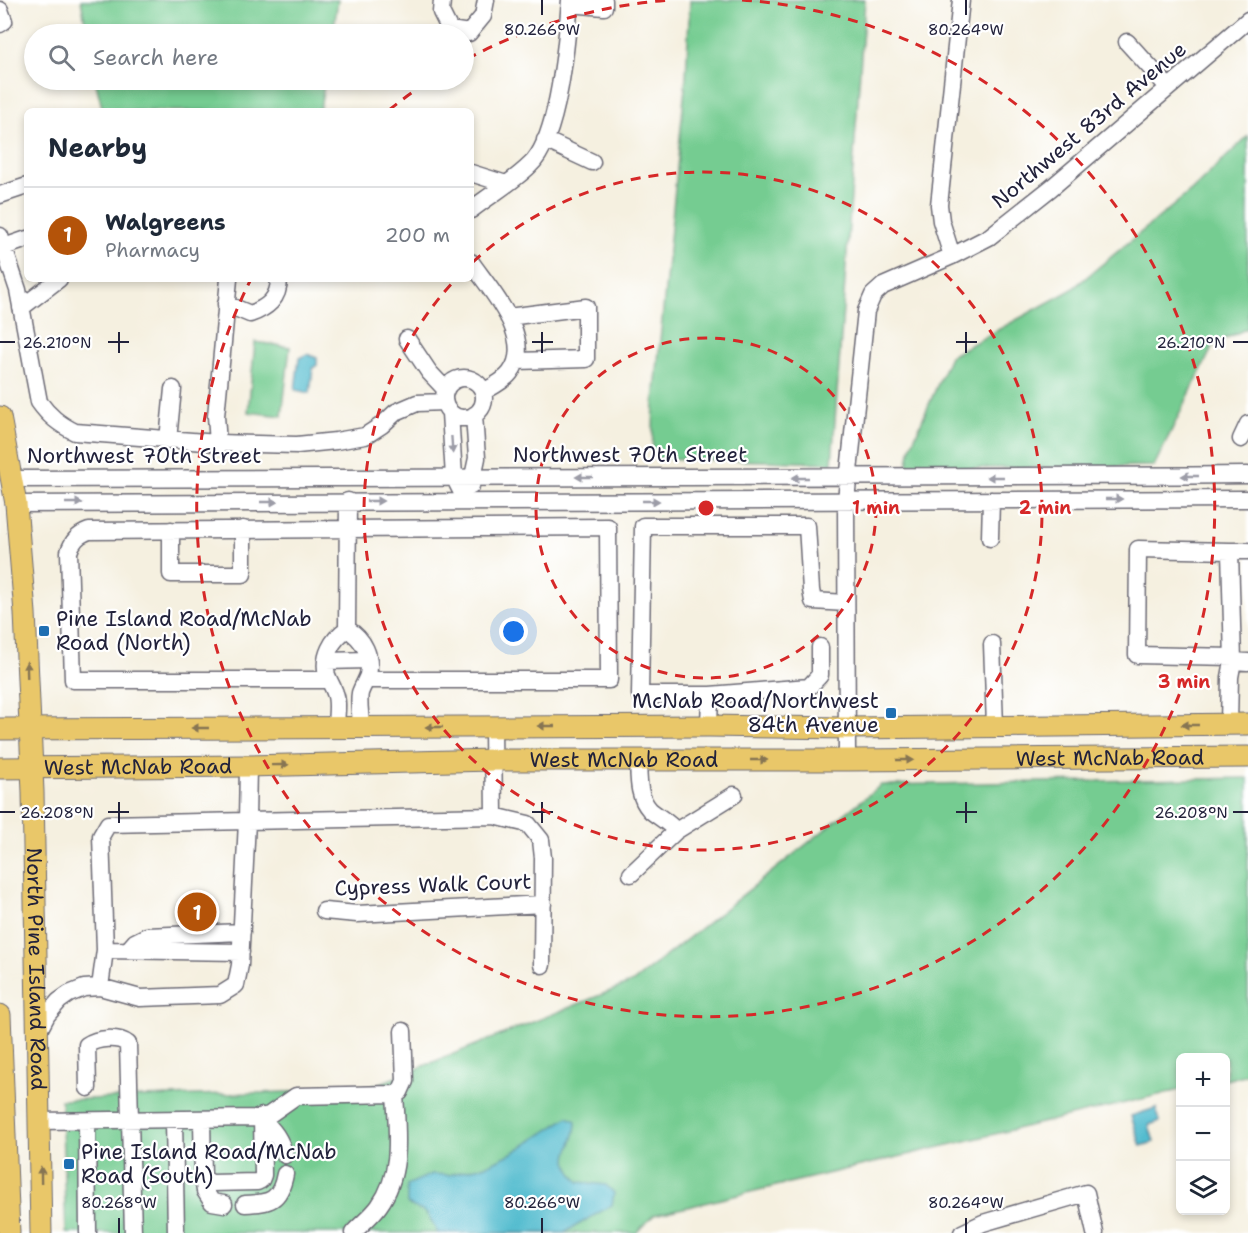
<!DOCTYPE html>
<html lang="en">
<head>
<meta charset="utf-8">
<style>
	:root { --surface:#fff; --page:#f6f6f7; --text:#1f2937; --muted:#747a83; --line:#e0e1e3; --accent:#b45309 }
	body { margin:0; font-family:"Shantell Sans",sans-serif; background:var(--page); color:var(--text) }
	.controls { position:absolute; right:18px; bottom:18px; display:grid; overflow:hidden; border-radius:9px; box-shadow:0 3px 9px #0003 }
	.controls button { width:54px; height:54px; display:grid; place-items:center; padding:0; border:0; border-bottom:2px solid var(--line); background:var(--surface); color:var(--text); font:30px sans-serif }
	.you { position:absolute; left:514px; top:632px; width:21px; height:21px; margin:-15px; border:4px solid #fff; border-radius:50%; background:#1a73e8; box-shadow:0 0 0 9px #1a73e833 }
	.badge { display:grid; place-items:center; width:39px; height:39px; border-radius:50%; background:var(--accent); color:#fff; font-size:20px; font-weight:700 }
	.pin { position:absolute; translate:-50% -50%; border:3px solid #fff; box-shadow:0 2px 6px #0006 }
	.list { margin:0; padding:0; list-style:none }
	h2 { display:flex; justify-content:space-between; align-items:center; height:78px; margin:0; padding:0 24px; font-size:26px }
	h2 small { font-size:20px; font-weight:400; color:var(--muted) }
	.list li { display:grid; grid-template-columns:39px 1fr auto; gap:18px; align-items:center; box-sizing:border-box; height:96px; padding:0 24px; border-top:2px solid var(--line) }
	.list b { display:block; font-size:22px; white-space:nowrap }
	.list p { margin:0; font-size:20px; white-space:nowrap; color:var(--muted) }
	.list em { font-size:20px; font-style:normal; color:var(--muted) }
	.icon { flex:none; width:33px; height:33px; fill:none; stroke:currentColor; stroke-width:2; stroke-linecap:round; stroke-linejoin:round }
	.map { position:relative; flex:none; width:1248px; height:1233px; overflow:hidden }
	.search { position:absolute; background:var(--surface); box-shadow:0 3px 9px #0003; left:24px; top:24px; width:450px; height:66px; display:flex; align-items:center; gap:15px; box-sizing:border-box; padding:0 21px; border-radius:33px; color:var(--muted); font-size:22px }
	.panel { position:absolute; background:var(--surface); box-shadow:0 3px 9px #0003; left:24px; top:108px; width:450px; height:174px; border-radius:9px }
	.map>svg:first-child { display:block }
	.green { fill:#74cc91; stroke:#4b7766; stroke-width:1.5 }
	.water { fill:#52bccf; stroke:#3a6f85; stroke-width:1.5 }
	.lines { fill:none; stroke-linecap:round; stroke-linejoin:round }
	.minor-casing { stroke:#6c6a75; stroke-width:19 }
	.major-casing { stroke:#6c6a75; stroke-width:23 }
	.minor { stroke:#fff; stroke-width:16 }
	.major { stroke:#e9c769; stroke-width:21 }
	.oneway { fill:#9c9ca7 }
	.oneway2 { fill:#867452 }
	.ticks { fill:none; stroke:#22223b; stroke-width:2 }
	.ring { fill:none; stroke:#d62828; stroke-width:3; stroke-dasharray:10 8 }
	.poi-dot { fill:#1f6fb2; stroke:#fff; stroke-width:2 }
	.labels { text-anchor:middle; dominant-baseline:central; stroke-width:4.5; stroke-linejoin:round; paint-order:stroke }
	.street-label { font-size:21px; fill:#22223b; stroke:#fff }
	.poi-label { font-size:21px; fill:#22223b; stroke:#fff; text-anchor:start }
	.ticks-label { font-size:15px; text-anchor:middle; fill:#22223b; stroke:#fff; stroke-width:4.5; stroke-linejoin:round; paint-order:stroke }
	.centre { fill:#d62828; stroke:#fff; stroke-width:3 }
	.ring-label { font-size:18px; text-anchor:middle; font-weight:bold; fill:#d62828; stroke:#fff; stroke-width:4.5; stroke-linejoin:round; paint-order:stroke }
</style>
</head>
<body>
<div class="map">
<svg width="1248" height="1233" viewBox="0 0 1248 1233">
	<rect width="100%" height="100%" fill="#fff"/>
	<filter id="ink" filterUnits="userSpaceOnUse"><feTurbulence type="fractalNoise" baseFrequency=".0167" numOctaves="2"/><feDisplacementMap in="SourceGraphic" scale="12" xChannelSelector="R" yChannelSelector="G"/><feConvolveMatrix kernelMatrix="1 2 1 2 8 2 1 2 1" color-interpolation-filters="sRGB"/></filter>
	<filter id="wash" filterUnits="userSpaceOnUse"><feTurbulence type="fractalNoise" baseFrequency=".008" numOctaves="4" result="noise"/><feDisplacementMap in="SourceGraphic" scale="24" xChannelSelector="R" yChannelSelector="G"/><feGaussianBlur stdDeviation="1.35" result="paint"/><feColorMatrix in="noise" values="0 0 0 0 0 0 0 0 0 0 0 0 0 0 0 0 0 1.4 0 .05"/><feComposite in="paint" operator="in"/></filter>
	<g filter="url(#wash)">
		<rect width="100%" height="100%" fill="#f5f0e0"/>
		<path class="green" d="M 81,0 L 338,0 L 333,34 L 87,34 Z
			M 690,0 L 865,0 L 832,463 L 652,458 L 654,401 L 686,77 Z
			M 95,80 L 325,80 L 320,109 L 314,111 L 103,111 Z
			M 1248,136 L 1248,328 L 1214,344 L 1154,466 L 907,469 L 911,446 L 950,356 L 1071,290 L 1192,190 Z
			M 255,342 L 290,347 L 282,416 L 248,412 Z
			M 1248,778 L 1248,1074 L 1226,1080 L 1226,1058 L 1180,1058 L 1180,1090 L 654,1215 L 636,1233 L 66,1233 L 61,1100 L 366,1089 L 633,982 L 881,785 Z"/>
		<path class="water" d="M 307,354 L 317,358 L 317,365 L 313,368 L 310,393 L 295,390 L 299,358 Z
			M 1156,1108 L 1160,1121 L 1149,1125 L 1154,1142 L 1141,1146 L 1131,1116 Z
			M 568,1117 L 576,1121 C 576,1150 554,1155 579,1182 L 606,1185 L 614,1193 L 612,1205 L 564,1233 L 438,1233 L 427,1213 L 407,1204 L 407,1185 L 432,1174 L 449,1175 L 487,1165 L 514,1152 Z"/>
	</g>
	<g filter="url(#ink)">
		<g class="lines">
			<defs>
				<path id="minor" d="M 442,0 L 441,12 L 450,30 L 469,33 L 483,16 L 486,0
					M 570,4 L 604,7 L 604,0
					M 0,10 L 4,21 L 0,24
					M 1127,42 L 1168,87
					M 545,140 L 592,162
					M 471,173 L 506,184
					M 0,195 L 27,186
					M 471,210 C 490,195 513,182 530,165 C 559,139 567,39 570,0
					M 0,236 L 18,290 L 39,402 C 49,416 59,424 75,432 L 218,443 L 297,445 L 336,441 L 365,436 L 382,425 L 396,412 L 417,403 L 444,402
					M 4,247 L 27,239
					M 952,256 L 941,221 L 939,205 L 961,0
					M 471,262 C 490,290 536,339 510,373 C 504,381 492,387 483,392
					M 226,304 L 250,314 C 267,308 279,299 279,279
					M 21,308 L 59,279
					M 508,317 L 586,307 L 586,359 L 517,361
					M 407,339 L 429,372 L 446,390
					M444 398a20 20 0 1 1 40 0a20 20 0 1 1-40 0Z
					M 450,413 L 454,477 L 466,501
					M 1241,439 L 1248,424
					M 168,440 L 173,389
					M 218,443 L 216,416 L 229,279
					M 11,479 C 424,477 836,479 1248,475
					M 471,486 L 477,458 L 474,415
					M 16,504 L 1248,499
					M 171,530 L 171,574 L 243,574 L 243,529
					M 990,538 L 991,500
					M 1230,551 L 1138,549 L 1137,655 L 1233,657
					M 1248,551 L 1230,551 L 1233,661 L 1248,662
					M 347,629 L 348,501
					M 347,629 C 364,639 372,656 368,675 C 366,681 362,687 360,693 C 358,703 361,716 361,727
					M 992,644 L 995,726
					M 326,661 L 368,660
					M 329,680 L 73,680 L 69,552 C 72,541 78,535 89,531 L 608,527 L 609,680 L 366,680
					M 710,695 L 640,695 L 643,526 L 807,526 L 811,590 L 813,601 L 846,603
					M 1229,724 L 1230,677 L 1233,661
					M 493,726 L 494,816
					M 709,726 L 710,695 L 809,687 L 820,675 L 820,647
					M 336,727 C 336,717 339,702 335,693 C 333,687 329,681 327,675 C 322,657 332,639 347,629
					M 638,760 C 639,777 637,796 650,810 C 658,817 669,822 676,831 L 734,795
					M 847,760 L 846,500 L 866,311 L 873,295 L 883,286 L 952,256 L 989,237 L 1051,188 L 1248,20
					M 248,766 L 247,821 L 494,816 L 528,824 L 541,840 L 543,858 L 542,965
					M 631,874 L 676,831
					M 324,911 L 357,914 L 543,904
					M 105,950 L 241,952
					M 128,950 L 135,942 L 147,936 L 242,932
					M 38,1032 L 47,1015 L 59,1001 L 69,994 L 84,988 L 100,987 L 140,998 L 220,995 L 236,985 L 240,965 L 247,821 L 108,824 L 101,836 L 105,950 L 100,987
					M 88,1088 L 87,1045 C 97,1038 118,1036 128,1044 L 133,1233
					M 202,1119 L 203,1178 L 205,1191 L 212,1202 L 224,1204
					M 174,1120 L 176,1233
					M 262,1120 C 274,1130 280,1139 285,1155
					M 40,1121 L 256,1118 L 269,1115 L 296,1096 L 395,1094 L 400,1092 L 405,1081 L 403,1031
					M 87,1121 L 88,1233
					M 203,1178 L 211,1183 L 257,1182 L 261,1180 L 263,1175 L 262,1116
					M 245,1204 C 270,1203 280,1201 285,1174
					M 353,1233 C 361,1224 372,1216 379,1206 C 403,1173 397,1132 395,1094
					M 962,1233 L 983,1223 L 1086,1193 L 1095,1233"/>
				<g id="major">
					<path id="s1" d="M 0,417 L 16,504 L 25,613 L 33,792 L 41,1233"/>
					<path d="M 0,729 L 709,726 L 847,728 L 1248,724"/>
					<path id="s2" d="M 0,768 L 248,766 L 493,760 L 847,760 L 1248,757"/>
					<path d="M 0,1015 L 9,1233"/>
				</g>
			</defs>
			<use href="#minor" class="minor-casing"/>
			<use href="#major" class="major-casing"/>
			<use href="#minor" class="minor"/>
			<use href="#major" class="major"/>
		</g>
		<defs><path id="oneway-solid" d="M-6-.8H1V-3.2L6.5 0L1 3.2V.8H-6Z" transform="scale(1.5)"/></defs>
		<g class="oneway">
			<use href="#oneway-solid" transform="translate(452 445) rotate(86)"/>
			<use href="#oneway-solid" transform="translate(1190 476) rotate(180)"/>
			<use href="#oneway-solid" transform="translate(584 477) rotate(-180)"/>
			<use href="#oneway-solid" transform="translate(995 477) rotate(180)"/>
			<use href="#oneway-solid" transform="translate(800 478) rotate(-180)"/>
			<use href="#oneway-solid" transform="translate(1114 499)"/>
			<use href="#oneway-solid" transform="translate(375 501)"/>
			<use href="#oneway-solid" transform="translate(651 501)"/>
			<use href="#oneway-solid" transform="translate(269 502)"/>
			<use href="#oneway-solid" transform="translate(74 503)"/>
		</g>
		<g class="oneway2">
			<use href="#oneway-solid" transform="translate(27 670) rotate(-92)"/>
			<use href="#oneway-solid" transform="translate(1190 725) rotate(180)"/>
			<use href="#oneway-solid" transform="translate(546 726) rotate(180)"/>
			<use href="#oneway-solid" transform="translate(434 727) rotate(180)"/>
			<use href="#oneway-solid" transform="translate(200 728) rotate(180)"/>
			<use href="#oneway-solid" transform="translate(759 760)"/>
			<use href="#oneway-solid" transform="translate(905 760)"/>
			<use href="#oneway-solid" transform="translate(280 765) rotate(-1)"/>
			<use href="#oneway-solid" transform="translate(41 1175) rotate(-91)"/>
		</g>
	</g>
	<path class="ticks" d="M 542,0 L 542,15M 966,0 L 966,15M 119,332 L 119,353M 542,332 L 542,353M 966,332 L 966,353M 0,342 L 15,342M 108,342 L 129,342M 532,342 L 553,342M 956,342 L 977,342M 1233,342 L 1248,342M 119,802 L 119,823M 542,802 L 542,823M 966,802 L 966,823M 0,812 L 15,812M 108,812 L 129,812M 532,812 L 553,812M 956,812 L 977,812M 1233,812 L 1248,812M 119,1218 L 119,1233M 542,1218 L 542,1233M 966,1218 L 966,1233"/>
	<g class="ring">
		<circle cx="706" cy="508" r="170"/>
		<path d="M473 262A339 339 0 1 1 454 281"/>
		<path d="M389 110A509 509 0 0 1 429 81M467 59A509 509 0 0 1 670 0M742 0A509 509 0 1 1 250 281"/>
	</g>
	<g class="poi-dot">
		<rect x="38" y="625" width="12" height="12" rx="3"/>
		<rect x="885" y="707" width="12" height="12" rx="3"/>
		<rect x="63" y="1158" width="12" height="12" rx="3"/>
	</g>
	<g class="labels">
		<g class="street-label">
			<text transform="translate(1089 125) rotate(-40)">Northwest 83rd Avenue</text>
			<text x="630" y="455">Northwest 70th Street</text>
			<text x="144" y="456">Northwest 70th Street</text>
			<text stroke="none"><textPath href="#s2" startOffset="1110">West McNab Road</textPath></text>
			<text stroke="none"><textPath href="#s2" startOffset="624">West McNab Road</textPath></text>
			<text stroke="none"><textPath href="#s2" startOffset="138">West McNab Road</textPath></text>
			<text transform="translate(433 885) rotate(-2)">Cypress Walk Court</text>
			<text stroke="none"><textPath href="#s1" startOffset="554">North Pine Island Road</textPath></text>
		</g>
		<g class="poi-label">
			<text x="56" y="619">Pine Island Road/McNab<tspan x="56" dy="24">Road (North)</tspan></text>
			<text x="879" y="701" text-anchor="end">McNab Road/Northwest<tspan x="879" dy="24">84th Avenue</tspan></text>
			<text x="81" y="1152">Pine Island Road/McNab<tspan x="81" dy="24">Road (South)</tspan></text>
		</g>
	</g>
	<g class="ticks-label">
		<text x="542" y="35">80.266°W</text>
		<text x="966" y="35">80.264°W</text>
		<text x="57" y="348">26.210°N</text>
		<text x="1191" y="348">26.210°N</text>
		<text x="57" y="818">26.208°N</text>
		<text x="1191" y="818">26.208°N</text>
		<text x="119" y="1208">80.268°W</text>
		<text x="542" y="1208">80.266°W</text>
		<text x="966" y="1208">80.264°W</text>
	</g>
	<circle cx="706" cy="508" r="9" class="centre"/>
	<g class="ring-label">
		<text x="876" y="514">1 min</text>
		<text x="1045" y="514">2 min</text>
		<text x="1184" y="688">3 min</text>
	</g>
</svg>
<div class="controls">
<button>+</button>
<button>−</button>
<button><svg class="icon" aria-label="layers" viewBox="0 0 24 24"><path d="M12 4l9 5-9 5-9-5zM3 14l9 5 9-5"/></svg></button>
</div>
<div class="you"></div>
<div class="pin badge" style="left:197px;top:912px">1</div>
<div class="search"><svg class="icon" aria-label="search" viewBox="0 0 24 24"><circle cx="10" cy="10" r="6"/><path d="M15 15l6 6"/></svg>Search here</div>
<section class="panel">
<h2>Nearby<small></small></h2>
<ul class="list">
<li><span class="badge">1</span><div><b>Walgreens</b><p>Pharmacy</p></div><em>200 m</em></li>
</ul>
</section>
</div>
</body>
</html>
